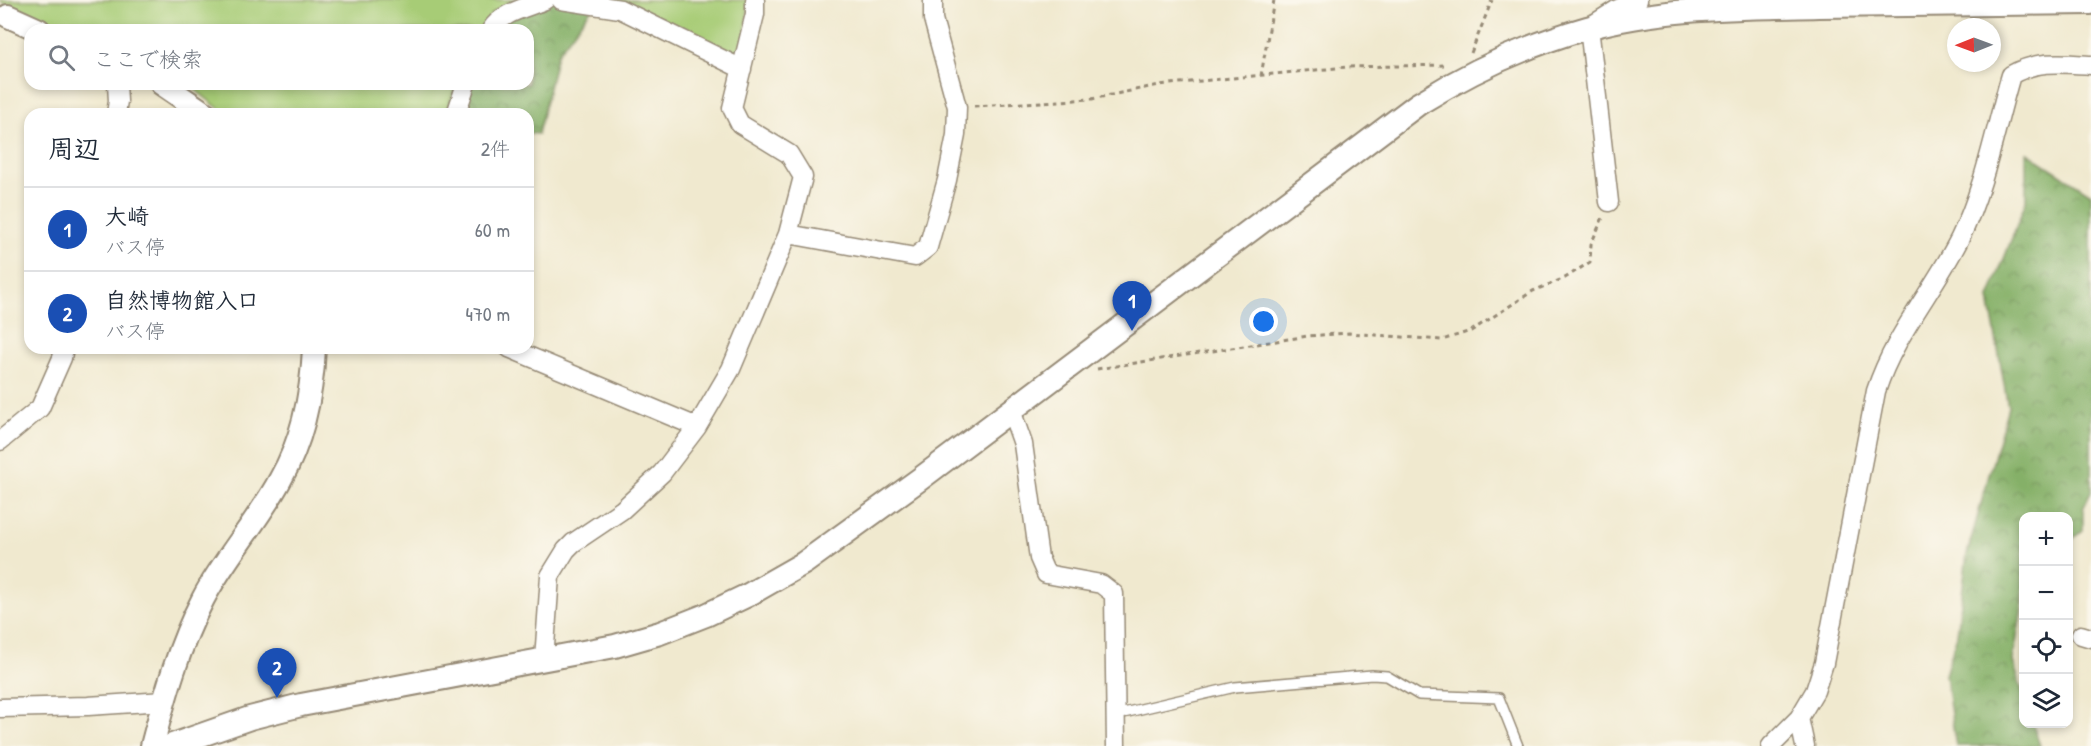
<!DOCTYPE html>
<html lang="ja">
<head>
<meta charset="utf-8">
<style>
	:root { --surface:#fff; --page:#f6f6f7; --text:#1f2937; --muted:#747a83; --line:#e0e1e3; --accent:#1f6fb2 }
	body { margin:0; font-family:"Patrick Hand","Klee One",sans-serif; background:var(--page); color:var(--text) }
	.controls { position:absolute; right:18px; bottom:18px; display:grid; overflow:hidden; border-radius:12px; box-shadow:0 3px 9px #0003 }
	.controls button { width:54px; height:54px; display:grid; place-items:center; padding:0; border:0; border-bottom:2px solid var(--line); background:var(--surface); color:var(--text); font:30px sans-serif }
	.compass { position:absolute; left:1947px; top:18px; width:54px; height:54px; border-radius:50%; background:var(--surface); box-shadow:0 3px 9px #0003; rotate:269deg }
	.you { position:absolute; left:1264px; top:322px; width:21px; height:21px; margin:-15px; border:4px solid #fff; border-radius:50%; background:#1a73e8; box-shadow:0 0 0 9px #1a73e833 }
	.badge { display:grid; place-items:center; width:39px; height:39px; border-radius:50%; background:var(--accent); color:#fff; font-size:20px; font-weight:700 }
	.pin { position:absolute; translate:-50% -50px; filter:drop-shadow(0 2px 3px #0008) }
	.pin::after { content:''; position:absolute; top:32px; width:21px; height:18px; background:inherit; clip-path:polygon(0 0,100% 0,50% 100%) }
	.list { margin:0; padding:0; list-style:none }
	h2 { display:flex; justify-content:space-between; align-items:center; height:78px; margin:0; padding:0 24px; font-size:26px }
	h2 small { font-size:20px; font-weight:400; color:var(--muted) }
	.list li { display:grid; grid-template-columns:39px 1fr auto; gap:18px; align-items:center; box-sizing:border-box; height:84px; padding:0 24px; border-top:2px solid var(--line) }
	.list b { display:block; font-size:22px; white-space:nowrap }
	.list p { margin:0; font-size:20px; white-space:nowrap; color:var(--muted) }
	.list em { font-size:20px; font-style:normal; color:var(--muted) }
	.icon { flex:none; width:33px; height:33px; fill:none; stroke:currentColor; stroke-width:2; stroke-linecap:round; stroke-linejoin:round }
	.map { position:relative; flex:none; width:2091px; height:746px; overflow:hidden }
	.search { position:absolute; background:var(--surface); box-shadow:0 3px 9px #0003; left:24px; top:24px; width:510px; height:66px; display:flex; align-items:center; gap:15px; box-sizing:border-box; padding:0 21px; border-radius:18px; color:var(--muted); font-size:22px }
	.panel { position:absolute; background:var(--surface); box-shadow:0 3px 9px #0003; left:24px; top:108px; width:510px; height:246px; border-radius:18px }
	.map>svg:first-child { display:block }
	.forest { fill:url(#forest-crowns); stroke:#606d42; stroke-width:1.5 }
	.green { fill:#a7cc76; stroke:#717b4a; stroke-width:1.5 }
	.lines { fill:none; stroke-linecap:round; stroke-linejoin:round }
	.service-casing { stroke:#968a76; stroke-width:12 }
	.minor-casing { stroke:#968a76; stroke-width:21 }
	.tertiary-casing { stroke:#968a76; stroke-width:26 }
	.path { stroke:#968a76; stroke-width:3; stroke-dasharray:4.5 4.5; stroke-linecap:butt }
	.service { stroke:#fff; stroke-width:9 }
	.minor { stroke:#fff; stroke-width:18 }
	.tertiary { stroke:#fff; stroke-width:22 }
</style>
</head>
<body>
<div class="map">
<svg width="2091" height="746" viewBox="0 0 2091 746">
	<defs>
		<pattern id="forest-crowns" width="20" height="18" patternUnits="userSpaceOnUse" patternTransform="scale(1.5)"><rect width="20" height="18" fill="#85b067"/><path d="M2 6a3 3 0 1 1 6 0M12 15a3 3 0 1 1 6 0" fill="none" stroke="#6e8f54"/></pattern>
	</defs>
	<rect width="100%" height="100%" fill="#fbf7ec"/>
	<filter id="ink" filterUnits="userSpaceOnUse"><feTurbulence type="fractalNoise" baseFrequency=".0167" numOctaves="2"/><feDisplacementMap in="SourceGraphic" scale="12" xChannelSelector="R" yChannelSelector="G"/><feConvolveMatrix kernelMatrix="1 2 1 2 8 2 1 2 1" color-interpolation-filters="sRGB"/></filter>
	<filter id="wash" filterUnits="userSpaceOnUse"><feTurbulence type="fractalNoise" baseFrequency=".008" numOctaves="4" result="noise"/><feDisplacementMap in="SourceGraphic" scale="24" xChannelSelector="R" yChannelSelector="G"/><feGaussianBlur stdDeviation="1.35" result="paint"/><feColorMatrix in="noise" values="0 0 0 0 0 0 0 0 0 0 0 0 0 0 0 0 0 1.4 0 .05"/><feComposite in="paint" operator="in"/></filter>
	<g filter="url(#wash)">
		<rect width="100%" height="100%" fill="#f0e9cf"/>
		<path class="forest" d="M 258,0 L 598,0 L 557,54 L 538,134 L 528,133 L 528,114 L 336,114 L 329,84 L 528,84 L 528,30 L 304,30 Z
			M 2026,152 L 2091,194 L 2091,492 L 2083,509 L 2083,530 L 2069,542 L 2068,516 L 2024,516 L 2023,603 L 2013,661 L 2023,694 L 2024,724 L 2033,724 L 2040,746 L 1956,746 L 1945,675 L 1957,635 L 1967,554 L 2008,407 L 1989,298 L 2026,201 Z"/>
		<path class="green" d="M 0,0 L 519,0 L 492,13 L 482,30 L 72,30 L 0,2 Z
			M 615,0 L 749,0 L 742,69 Z
			M 188,84 L 456,84 L 445,114 L 226,114 Z"/>
	</g>
	<g filter="url(#ink)">
		<g class="lines">
			<defs>
				<path id="service" d="M 1115,715 L 1235,687 L 1372,675 L 1387,676 L 1419,695 L 1499,698 L 1518,746"/>
				<path id="minor" d="M 561,0 L 620,9 L 742,69
					M 491,30 C 502,12 526,8 545,0
					M 116,114 L 118,101 L 117,84
					M 456,114 L 466,84
					M 1609,202 L 1589,27 L 1616,10 L 1638,0
					M 788,234 L 915,257 L 928,247 L 947,180 L 956,135 L 957,107 L 933,19 L 933,0
					M 509,348 L 697,427
					M 1011,410 L 1023,444 L 1039,558 L 1046,574 L 1101,584 L 1114,594 L 1116,746
					M 0,441 L 40,408 L 62,358 L 64,348
					M 2081,635 L 2091,638
					M 544,660 L 550,576 L 566,550 L 573,543 L 622,510 L 662,473 L 697,427 L 731,369 L 788,234 L 803,177 L 789,154 L 740,124 L 732,108 L 755,14 L 755,0
					M 0,708 L 88,706 L 164,701
					M 1799,718 L 1805,746
					M 1771,746 L 1799,718 L 1815,691 L 1824,663 L 1876,391 C 1894,335 1934,290 1960,238 C 1985,187 1995,129 2011,75 C 2036,60 2062,63 2091,65"/>
				<path id="tertiary" d="M 8,16 L 39,30
					M 162,84 L 206,114
					M 152,746 C 165,696 179,645 203,599 C 225,557 258,521 280,480 C 303,440 312,393 314,348
					M 170,746 L 250,718 L 301,705 L 615,646 L 660,633 L 706,615 L 748,595 L 804,563 L 920,479 L 1418,104 C 1471,71 1527,45 1587,28 C 1662,7 1741,8 1818,6 C 1909,5 2000,4 2091,3"/>
			</defs>
			<use href="#service" class="service-casing"/>
			<use href="#minor" class="minor-casing"/>
			<use href="#tertiary" class="tertiary-casing"/>
			<path class="path" d="M 1471,53 L 1492,0
				M 1261,76 L 1274,0
				M 974,106 L 1092,99 L 1159,85 L 1347,67 L 1447,65
				M 1097,369 L 1308,336 L 1349,333 L 1442,340 L 1471,331 L 1533,291 L 1565,278 L 1590,262 L 1591,244 L 1604,215"/>
			<use href="#service" class="service"/>
			<use href="#minor" class="minor"/>
			<use href="#tertiary" class="tertiary"/>
		</g>
	</g>
</svg>
<div class="controls">
<button>+</button>
<button>−</button>
<button><svg class="icon" aria-label="locate" viewBox="0 0 24 24"><circle cx="12" cy="12" r="6"/><path d="M12 2v4M12 18v4M2 12h4M18 12h4"/></svg></button>
<button><svg class="icon" aria-label="layers" viewBox="0 0 24 24"><path d="M12 4l9 5-9 5-9-5zM3 14l9 5 9-5"/></svg></button>
</div>
<svg class="compass" viewBox="-18 -18 36 36"><path d="M0-13l5 13h-10z" fill="#e53935"/><path d="M0 13l5-13h-10z" fill="#747a83"/></svg>
<div class="you"></div>
<div class="pin badge" style="left:1132px;top:331px;background:#1a4fb4">1</div>
<div class="pin badge" style="left:277px;top:698px;background:#1a4fb4">2</div>
<div class="search"><svg class="icon" aria-label="search" viewBox="0 0 24 24"><circle cx="10" cy="10" r="6"/><path d="M15 15l6 6"/></svg>ここで検索</div>
<section class="panel">
<h2>周辺<small>2件</small></h2>
<ul class="list">
<li><span class="badge" style="background:#1a4fb4">1</span><div><b>大崎</b><p>バス停</p></div><em>60 m</em></li>
<li><span class="badge" style="background:#1a4fb4">2</span><div><b>自然博物館入口</b><p>バス停</p></div><em>470 m</em></li>
</ul>
</section>
</div>
</body>
</html>
